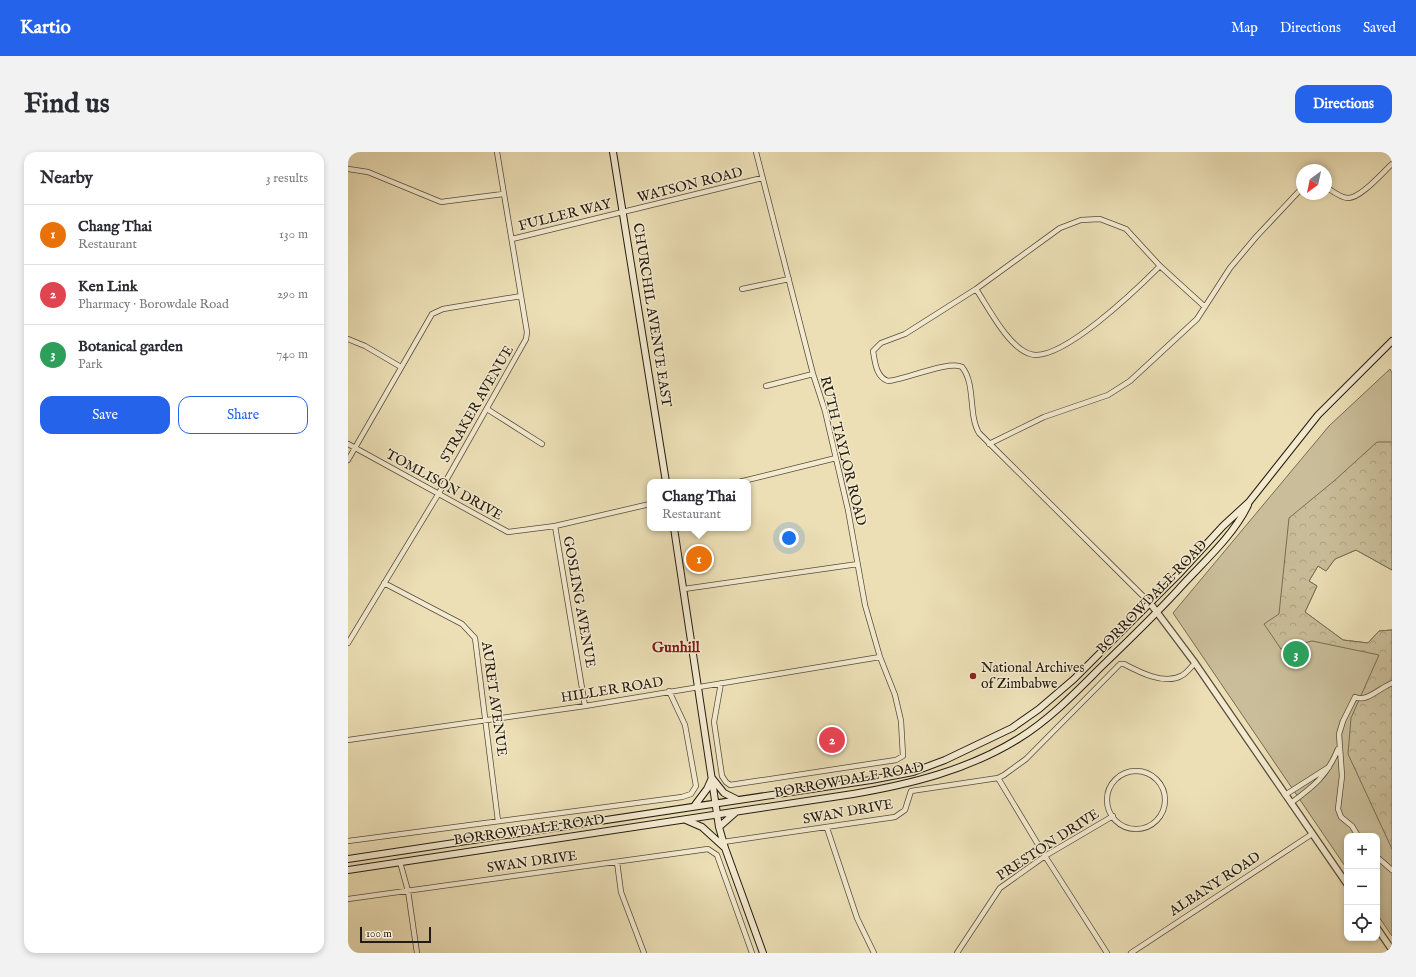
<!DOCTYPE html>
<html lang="en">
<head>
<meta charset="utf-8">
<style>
	:root { --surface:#fff; --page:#f2f2f3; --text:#2b2b33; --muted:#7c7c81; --line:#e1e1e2; --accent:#2563eb }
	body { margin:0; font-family:"IM FELL English",serif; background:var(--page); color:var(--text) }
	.controls { position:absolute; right:12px; bottom:12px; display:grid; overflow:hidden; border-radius:8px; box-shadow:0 2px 6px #0003 }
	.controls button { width:36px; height:36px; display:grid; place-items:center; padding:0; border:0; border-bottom:1px solid var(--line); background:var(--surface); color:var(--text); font:20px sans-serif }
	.compass { position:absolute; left:948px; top:12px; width:36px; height:36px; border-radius:50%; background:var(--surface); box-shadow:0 2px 6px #0003; rotate:213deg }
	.scale { position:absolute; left:12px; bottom:10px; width:71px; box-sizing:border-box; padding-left:4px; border:2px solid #241c10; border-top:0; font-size:11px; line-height:14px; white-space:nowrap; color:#241c10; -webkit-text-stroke:3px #f3ead0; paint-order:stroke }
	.you { position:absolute; left:441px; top:386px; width:14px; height:14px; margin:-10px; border:3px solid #fff; border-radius:50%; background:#1a73e8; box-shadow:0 0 0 6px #1a73e833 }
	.badge { display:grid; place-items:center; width:26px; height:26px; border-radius:50%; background:var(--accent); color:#fff; font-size:13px; font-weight:700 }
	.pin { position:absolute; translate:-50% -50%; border:2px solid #fff; box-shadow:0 1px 4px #0006 }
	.popup { position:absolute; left:299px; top:327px; width:104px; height:52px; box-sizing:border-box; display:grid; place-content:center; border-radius:8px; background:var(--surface); filter:drop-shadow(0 1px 3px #0005); font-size:13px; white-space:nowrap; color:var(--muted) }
	.popup b { font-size:15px; color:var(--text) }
	.popup::after { content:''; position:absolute; left:50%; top:100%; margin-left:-8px; border:8px solid transparent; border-top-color:var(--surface) }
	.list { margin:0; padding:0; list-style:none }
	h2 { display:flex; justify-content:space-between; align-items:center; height:52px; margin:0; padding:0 16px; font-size:17px }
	h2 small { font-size:13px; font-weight:400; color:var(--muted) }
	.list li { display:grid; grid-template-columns:26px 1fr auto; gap:12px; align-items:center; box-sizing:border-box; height:60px; padding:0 16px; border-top:1px solid var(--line) }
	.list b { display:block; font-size:15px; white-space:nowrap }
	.list p { margin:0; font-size:13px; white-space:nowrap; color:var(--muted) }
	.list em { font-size:13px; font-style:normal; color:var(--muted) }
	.actions { display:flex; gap:8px; padding:12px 16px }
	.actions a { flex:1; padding:9px 0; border:1px solid var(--accent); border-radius:12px; text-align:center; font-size:14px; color:var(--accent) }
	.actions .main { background:var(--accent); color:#fff }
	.icon { flex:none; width:22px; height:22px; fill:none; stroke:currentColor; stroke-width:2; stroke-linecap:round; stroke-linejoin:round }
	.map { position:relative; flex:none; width:1044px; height:801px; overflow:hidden; border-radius:12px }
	header { display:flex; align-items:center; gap:24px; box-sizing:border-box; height:56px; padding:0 20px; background:var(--accent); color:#fff }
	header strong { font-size:19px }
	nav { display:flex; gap:22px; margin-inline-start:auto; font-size:14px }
	.intro { display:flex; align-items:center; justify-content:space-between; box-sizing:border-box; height:96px; padding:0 24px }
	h1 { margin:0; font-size:28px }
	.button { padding:10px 18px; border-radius:12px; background:var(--accent); color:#fff; font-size:14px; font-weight:700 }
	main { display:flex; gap:24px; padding:0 24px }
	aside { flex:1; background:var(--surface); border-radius:12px; box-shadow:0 2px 6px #0003 }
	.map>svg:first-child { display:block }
	.green { fill:#cabe9a; stroke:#776d55 }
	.forest { fill:url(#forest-crowns); stroke:#776d55 }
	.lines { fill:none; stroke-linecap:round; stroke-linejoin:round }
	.minor-casing { stroke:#564d3a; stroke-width:6 }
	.tertiary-casing { stroke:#564d3a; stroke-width:8 }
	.secondary-casing { stroke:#241c10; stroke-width:8 }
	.minor { stroke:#f3ead0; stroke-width:4.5 }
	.tertiary { stroke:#f3ead0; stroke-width:5.5 }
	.secondary { stroke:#f3ead0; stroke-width:6 }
	.poi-dot { fill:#8f2418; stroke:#f3ead0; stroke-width:1.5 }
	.labels { text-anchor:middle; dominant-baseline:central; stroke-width:3; stroke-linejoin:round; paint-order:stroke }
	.street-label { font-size:14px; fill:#241c10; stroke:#f3ead0 }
	.poi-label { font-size:14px; fill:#241c10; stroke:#f3ead0; text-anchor:start }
	.neighbourhood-label { font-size:15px; font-weight:bold; fill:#7a1f14; stroke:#f3ead0 }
</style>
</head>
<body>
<header>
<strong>Kartio</strong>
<nav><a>Map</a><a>Directions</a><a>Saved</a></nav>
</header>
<div class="intro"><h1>Find us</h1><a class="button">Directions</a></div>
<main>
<aside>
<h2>Nearby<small>3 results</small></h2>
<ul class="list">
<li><span class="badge" style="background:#e8710a">1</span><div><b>Chang Thai</b><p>Restaurant</p></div><em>130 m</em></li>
<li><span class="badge" style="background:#e0444e">2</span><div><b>Ken Link</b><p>Pharmacy · Borowdale Road</p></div><em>290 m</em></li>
<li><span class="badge" style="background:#2e9e5b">3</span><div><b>Botanical garden</b><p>Park</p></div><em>740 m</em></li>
</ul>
<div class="actions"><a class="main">Save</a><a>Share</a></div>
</aside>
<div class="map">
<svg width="1044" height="801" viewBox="0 0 1044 801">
	<defs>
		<pattern id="forest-crowns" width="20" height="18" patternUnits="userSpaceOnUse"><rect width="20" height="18" fill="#cabe9a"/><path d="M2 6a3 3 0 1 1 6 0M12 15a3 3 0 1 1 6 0" fill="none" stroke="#ada384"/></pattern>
	</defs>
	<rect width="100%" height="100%" fill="#ecdfb6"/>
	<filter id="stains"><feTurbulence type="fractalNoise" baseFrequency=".005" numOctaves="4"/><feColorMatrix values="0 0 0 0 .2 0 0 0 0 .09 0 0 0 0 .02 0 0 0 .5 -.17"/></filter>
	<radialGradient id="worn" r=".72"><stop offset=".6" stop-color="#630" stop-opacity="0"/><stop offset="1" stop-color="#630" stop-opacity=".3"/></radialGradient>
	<path class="green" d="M 1042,217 L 1044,221 L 1044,418 L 1008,398 L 987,407 L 978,419 L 970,414 L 961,429 L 969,434 L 957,460 L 995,488 L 1020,491 L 1031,479 L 1044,478 L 1044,784 L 1029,762 L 1029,684 L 999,684 L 999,717 L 825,461 L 981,274 Z"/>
	<path class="forest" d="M 1029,290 L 1044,290 L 1044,418 L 1008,398 L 987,407 L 978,419 L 970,414 L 961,429 L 969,434 L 957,460 L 995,488 L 1020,491 L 1031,479 L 1044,478 L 1044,697 L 1000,602 L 1003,566 L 1031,503 L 964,489 L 933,497 L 916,472 L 931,462 L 941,366 L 986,329 Z"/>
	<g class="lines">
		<defs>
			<path id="minor" d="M 0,17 L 20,20 L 93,50 L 155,42
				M 978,35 C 984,39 993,46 1000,46 C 1013,46 1035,20 1044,12
				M 164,87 L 414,26
				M 394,137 L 441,127
				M 628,137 L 712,76 L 733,68 L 752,67 L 778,77 L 812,114 L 857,155
				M 0,187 L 17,194 L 53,215
				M 418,234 L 465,222
				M 139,257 L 194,292
				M 0,292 L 160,380 L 207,374 L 302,352
				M 641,292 L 696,265 L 760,243 L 782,229 L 849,167 L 882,116 L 908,85 L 954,36
				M 0,308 L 84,162 L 95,157 L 173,144
				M 391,330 L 488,306
				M 207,374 L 237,554
				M 36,431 L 114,472 L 127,486 L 150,669
				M 336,437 L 510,412
				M 802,451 L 631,281 C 620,263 628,232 614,215 C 601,208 556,228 540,229 C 528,225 527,210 525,199 L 533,191 L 557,182 L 628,137 C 640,155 660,195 682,202 C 712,212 790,136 812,114
				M 0,491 L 91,341 L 178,187 L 179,180 L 149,0
				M 373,531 L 366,570 L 374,624 L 378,630 L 382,633 L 548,608 L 555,604 L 553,569 L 547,543 L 532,505 L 517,453 L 500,358 L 477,259 L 465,222 L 408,0
				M 0,588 L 237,554 L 532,505
				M759 648a29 29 0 1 1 58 0a29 29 0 1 1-58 0Z
				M 650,626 L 697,704 L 759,801
				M 937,643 L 981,615
				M 943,651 C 966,634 979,624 990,597
				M 479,676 L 509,766 L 526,801
				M 1010,684 L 1004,674 L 993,665 L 990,657 L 994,624 L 991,582 L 995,569 L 1007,545 C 1018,551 1033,535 1044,531
				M 0,689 L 334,645 L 343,642 L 348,634 L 337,573 L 321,539
				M 375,690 L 547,665 L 557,658 L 563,639 L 650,626 L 656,623 L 678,607 L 772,512 L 776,512 C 791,520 816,533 833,524 C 838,522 843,515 847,511
				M 1029,705 L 1044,718
				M 52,710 L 60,739 L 69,801
				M 269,710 L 273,740 L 296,801
				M 0,747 L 360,697 L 369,703 L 404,801
				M 609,801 L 652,736 L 697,704 L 765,664
				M 783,801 L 964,682"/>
			<path id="tertiary" d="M 802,451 L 847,511 L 999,732
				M 1029,776 L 1044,798"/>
			<path id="secondary" d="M 265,0 L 318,330
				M 326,376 L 371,675 L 377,696 L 415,801
				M 364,626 L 376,641 L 388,647
				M 347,653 L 359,637 L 363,628
				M 338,668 L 354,675 L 376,695
				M 371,675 L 388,660
				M 0,707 L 523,628 L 565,620 L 597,608 L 664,576 L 691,557 L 726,527 L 830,423 L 875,374 L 901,350 L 970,263 L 1044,189
				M 0,718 L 505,642 C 563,632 620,618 670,587 C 701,568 726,542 752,516 C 778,491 804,466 829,439 C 853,412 884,386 900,353"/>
		</defs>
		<use href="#minor" class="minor-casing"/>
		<use href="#tertiary" class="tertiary-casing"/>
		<use href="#secondary" class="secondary-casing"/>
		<use href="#minor" class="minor"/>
		<use href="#tertiary" class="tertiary"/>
		<use href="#secondary" class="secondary"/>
	</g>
	<circle class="poi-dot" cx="625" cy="524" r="4"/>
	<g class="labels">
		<g class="street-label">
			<text transform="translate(342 33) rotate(-14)">WATSON ROAD</text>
			<text transform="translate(217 63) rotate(-14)">FULLER WAY</text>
			<text transform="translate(304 163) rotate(81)">CHURCHIL AVENUE EAST</text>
			<text transform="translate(129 252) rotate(-60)">STRAKER AVENUE</text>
			<text transform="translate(495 299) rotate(76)">RUTH TAYLOR ROAD</text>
			<text transform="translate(96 333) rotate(29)">TOMLISON DRIVE</text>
			<text transform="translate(804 445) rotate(-46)">BORROWDALE ROAD</text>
			<text transform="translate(231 450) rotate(80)">GOSLING AVENUE</text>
			<text transform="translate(264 538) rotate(-9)">HILLER ROAD</text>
			<text transform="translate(146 547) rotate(82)">AURET AVENUE</text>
			<text transform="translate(501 628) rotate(-10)">BORROWDALE ROAD</text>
			<text transform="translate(500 660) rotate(-10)">SWAN DRIVE</text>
			<text transform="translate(181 678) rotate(-8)">BORROWDALE ROAD</text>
			<text transform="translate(700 693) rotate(-33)">PRESTON DRIVE</text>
			<text transform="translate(184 710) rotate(-8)">SWAN DRIVE</text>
			<text transform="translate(867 732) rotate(-33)">ALBANY ROAD</text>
		</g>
		<g class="poi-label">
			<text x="633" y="516">National Archives<tspan x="633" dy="16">of Zimbabwe</tspan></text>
		</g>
		<g class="neighbourhood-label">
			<text x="328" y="495">Gunhill</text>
		</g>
	</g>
	<rect width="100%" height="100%" filter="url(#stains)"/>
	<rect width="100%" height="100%" fill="url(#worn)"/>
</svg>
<div class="controls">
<button>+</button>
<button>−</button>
<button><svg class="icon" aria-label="locate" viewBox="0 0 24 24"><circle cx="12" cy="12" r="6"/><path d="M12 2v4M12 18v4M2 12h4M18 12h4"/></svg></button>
</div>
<svg class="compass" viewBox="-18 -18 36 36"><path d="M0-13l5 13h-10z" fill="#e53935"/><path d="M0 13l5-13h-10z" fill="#7c7c81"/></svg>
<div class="scale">100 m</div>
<div class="you"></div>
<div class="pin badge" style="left:351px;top:407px;background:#e8710a">1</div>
<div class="popup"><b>Chang Thai</b>Restaurant</div>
<div class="pin badge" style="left:484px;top:588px;background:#e0444e">2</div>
<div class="pin badge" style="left:948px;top:502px;background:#2e9e5b">3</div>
</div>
</main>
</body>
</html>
